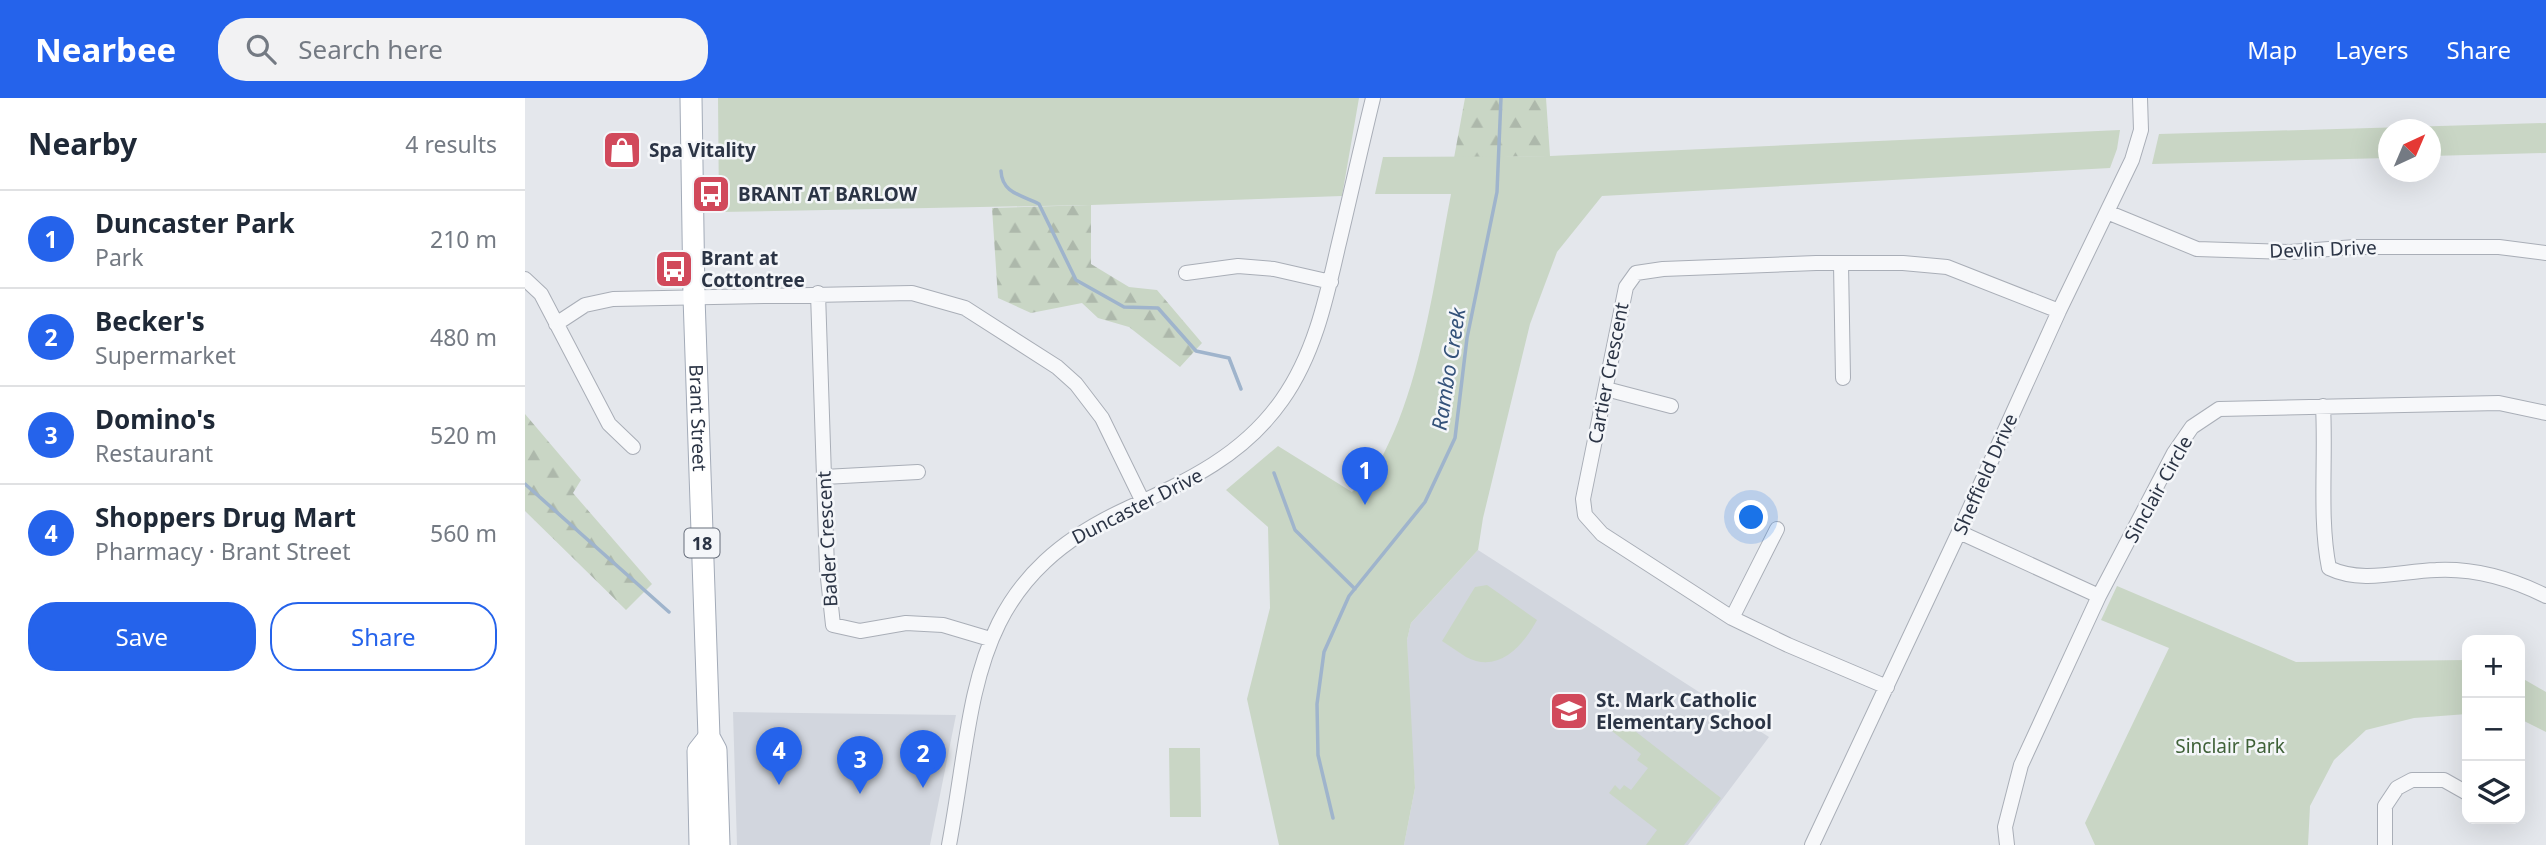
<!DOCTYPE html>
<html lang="en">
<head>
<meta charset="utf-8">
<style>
	:root { --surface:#fff; --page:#f2f2f3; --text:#1f2937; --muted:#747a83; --line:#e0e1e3; --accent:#2563eb }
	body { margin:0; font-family:"Noto Sans",sans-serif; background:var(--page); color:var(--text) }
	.controls { position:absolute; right:21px; bottom:21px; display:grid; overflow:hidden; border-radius:14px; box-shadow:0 7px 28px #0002 }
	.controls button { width:63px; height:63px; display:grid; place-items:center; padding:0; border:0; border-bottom:2px solid var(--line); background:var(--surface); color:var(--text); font:35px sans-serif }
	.compass { position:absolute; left:1853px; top:21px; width:63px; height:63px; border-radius:50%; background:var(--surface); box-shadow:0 7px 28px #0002; rotate:44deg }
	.you { position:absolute; left:1227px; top:420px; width:24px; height:24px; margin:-18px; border:5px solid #fff; border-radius:50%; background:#1a73e8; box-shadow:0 0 0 10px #1a73e833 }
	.badge { display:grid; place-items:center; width:46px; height:46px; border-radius:50%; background:var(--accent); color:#fff; font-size:23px; font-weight:700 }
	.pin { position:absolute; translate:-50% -58px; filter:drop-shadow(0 2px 4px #0008) }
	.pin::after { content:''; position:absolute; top:37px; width:24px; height:21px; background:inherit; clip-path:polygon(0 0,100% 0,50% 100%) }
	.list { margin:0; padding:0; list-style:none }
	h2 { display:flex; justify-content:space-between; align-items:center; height:91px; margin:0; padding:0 28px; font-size:30px }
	h2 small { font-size:23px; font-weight:400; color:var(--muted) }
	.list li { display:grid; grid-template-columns:46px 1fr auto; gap:21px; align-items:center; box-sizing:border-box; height:98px; padding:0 28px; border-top:2px solid var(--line) }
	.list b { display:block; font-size:26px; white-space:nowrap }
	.list p { margin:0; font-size:23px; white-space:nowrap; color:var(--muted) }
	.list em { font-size:23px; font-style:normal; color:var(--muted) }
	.actions { display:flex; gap:14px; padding:21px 28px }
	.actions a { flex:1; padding:16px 0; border:2px solid var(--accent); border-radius:28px; text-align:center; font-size:24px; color:var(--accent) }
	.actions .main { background:var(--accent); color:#fff }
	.icon { flex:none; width:38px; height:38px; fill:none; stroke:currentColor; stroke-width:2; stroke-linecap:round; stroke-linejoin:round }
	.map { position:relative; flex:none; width:2021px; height:747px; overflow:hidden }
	header { display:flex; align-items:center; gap:42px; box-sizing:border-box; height:98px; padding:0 35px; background:var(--accent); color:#fff }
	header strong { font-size:33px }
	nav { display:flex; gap:38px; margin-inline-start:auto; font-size:24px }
	.search { width:490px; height:63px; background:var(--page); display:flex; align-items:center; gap:18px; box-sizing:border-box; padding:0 24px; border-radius:28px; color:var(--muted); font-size:26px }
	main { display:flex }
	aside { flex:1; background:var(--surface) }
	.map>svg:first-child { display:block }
	.built { fill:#d2d6de }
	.forest { fill:url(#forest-firs) }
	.park { fill:#c9d6c5 }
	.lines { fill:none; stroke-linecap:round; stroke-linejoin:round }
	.stream { stroke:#9fb4cc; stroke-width:3.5 }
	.minor-casing { stroke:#a9aeb7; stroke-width:16 }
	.primary-casing { stroke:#a3abb8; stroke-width:23 }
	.minor { stroke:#f7f8fa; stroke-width:14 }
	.primary { stroke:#fff; stroke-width:21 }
	.labels { text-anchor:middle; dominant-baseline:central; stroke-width:5; stroke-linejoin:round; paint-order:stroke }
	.shield { fill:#f4f6f9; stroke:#676e7b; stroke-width:2 }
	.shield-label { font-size:18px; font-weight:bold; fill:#2b3445 }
	.poi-label { font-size:19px; font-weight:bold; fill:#2b3445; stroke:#f4f6f9; text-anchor:start }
	.street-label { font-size:19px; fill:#2b3445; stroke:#f4f6f9 }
	.park-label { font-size:19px; fill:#3f6138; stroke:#f4f6f9 }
	.water-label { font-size:21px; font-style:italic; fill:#34527a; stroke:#f4f6f9 }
</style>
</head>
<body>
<header>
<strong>Nearbee</strong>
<div class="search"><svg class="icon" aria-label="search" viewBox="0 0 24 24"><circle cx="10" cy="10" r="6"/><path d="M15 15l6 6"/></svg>Search here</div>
<nav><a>Map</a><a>Layers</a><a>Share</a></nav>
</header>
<main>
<aside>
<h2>Nearby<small>4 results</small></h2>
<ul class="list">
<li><span class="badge">1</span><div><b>Duncaster Park</b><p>Park</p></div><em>210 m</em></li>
<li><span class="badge">2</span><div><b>Becker's</b><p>Supermarket</p></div><em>480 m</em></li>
<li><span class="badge">3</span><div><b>Domino's</b><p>Restaurant</p></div><em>520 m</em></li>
<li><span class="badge">4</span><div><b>Shoppers Drug Mart</b><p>Pharmacy · Brant Street</p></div><em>560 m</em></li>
</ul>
<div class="actions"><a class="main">Save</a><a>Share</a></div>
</aside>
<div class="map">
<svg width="2021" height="747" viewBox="0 0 2021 747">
	<defs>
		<pattern id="forest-firs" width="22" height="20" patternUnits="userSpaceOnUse" patternTransform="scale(1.75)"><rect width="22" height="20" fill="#c9d6c5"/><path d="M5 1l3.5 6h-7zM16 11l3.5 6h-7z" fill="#adb8ab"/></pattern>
	</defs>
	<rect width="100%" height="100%" fill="#e4e7ec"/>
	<path class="built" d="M 953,452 L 1244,639 L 1163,747 L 879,747 L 890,690 L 883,587 L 882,542 L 886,525 Z
		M 208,614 L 431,617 L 405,747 L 212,747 Z"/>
	<path class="forest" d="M 940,0 L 1021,0 L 1025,58 L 929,60 Z
		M 566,107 L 566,166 L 604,189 L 632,192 L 677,245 L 655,269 L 604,229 L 573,220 L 557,205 L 506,215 L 473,200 L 467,110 Z
		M 0,316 L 56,382 L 48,395 L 127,486 L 101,512 L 0,413 Z"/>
	<path class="park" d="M 193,0 L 834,0 L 817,98 L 566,107 L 194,114 Z
		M 2021,25 L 2021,55 L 1906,58 L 1906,32 L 1864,32 L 1863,60 L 1627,66 L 1634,36 Z
		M 1595,32 L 1592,51 L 1585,70 L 1077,98 L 1032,154 L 1005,226 L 958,420 L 953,452 L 886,525 L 882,542 L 890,690 L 879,747 L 754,747 L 722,601 L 745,510 L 743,429 L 701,392 L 753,348 L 827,394 C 837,384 851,370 858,357 C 897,283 910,179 926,96 L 850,96 L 858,59 L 1025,58 Z
		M 962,487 L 1012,522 C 998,548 973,576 941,559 C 933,554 925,548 917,543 L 950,489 Z
		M 1592,488 L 1771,564 L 1942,562 L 1942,616 L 1889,620 L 1841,632 L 1809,662 L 1785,708 L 1783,747 L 1570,747 L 1560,725 L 1644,550 L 1576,522 Z
		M 1995,579 L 2021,594 L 2021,634 L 1995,621 Z
		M 1092,619 L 1196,700 L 1159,747 L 1121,747 L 1132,732 L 1084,695 L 1090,687 L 1095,692 L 1099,687 L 1106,692 L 1123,670 L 1112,662 L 1116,656 L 1083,630 Z
		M 644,650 L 675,650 L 676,719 L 645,719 Z"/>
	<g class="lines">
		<path class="stream" d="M 476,73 C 477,95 496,97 514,106 L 551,182 L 599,209 L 633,210 L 671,253 L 704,260 L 716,291
			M 749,375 L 770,432 L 830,491
			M 0,386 L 144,514
			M 808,720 L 793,657 L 792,606 L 799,554 L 824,498 L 900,404 L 930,340 L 942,240 L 972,94 L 976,0"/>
		<defs>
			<path id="minor" d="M 1582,114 L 1672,151 L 1765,154 L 1830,149 L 1974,149 L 2021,155
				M 1316,166 L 1318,280
				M 661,175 L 713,168 L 749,171 L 806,184
				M 0,181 L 16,196 L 84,326 L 108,349
				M 293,195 L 302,471 L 308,527 L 335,533 L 381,525 L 418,527 L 465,541
				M 31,226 L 60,207 L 88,201 L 387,195 L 440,210 L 532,269 L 551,286 L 577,320 L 618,404
				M 1081,291 L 1146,308
				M 1798,308 C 1801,360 1794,421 1804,470 C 1837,486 1876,473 1911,472 C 1950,470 1987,481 2021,498
				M 299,379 L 393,374
				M 1434,434 L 1574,498
				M 1207,520 L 1252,431
				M 1362,589 L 1263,547 L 1207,520 L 1077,436 L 1060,417 L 1058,401 L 1101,189 L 1111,175 L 1138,171 L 1291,165 L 1378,165 L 1422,169 L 1534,213
				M 424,747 C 452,597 441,486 599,412 C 660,384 717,359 757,302 C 789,257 801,202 813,149 C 825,99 836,49 848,0
				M 1287,747 L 1434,434 L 1534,213 L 1607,62 L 1616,32 L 1615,0
				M 1482,747 L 1480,729 L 1496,667 L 1574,498 L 1649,355 L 1667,329 L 1694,311 L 1974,305 L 2021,315
				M 1860,747 L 1860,708 L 1872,690 L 1887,682 L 1919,682 L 1942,695"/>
			<g id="primary">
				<path id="s1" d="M 166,0 L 169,199 L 184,639 L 191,652 L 194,747"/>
				<path d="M 175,747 L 173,653 L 184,639"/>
			</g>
		</defs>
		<use href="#minor" class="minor-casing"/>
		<use href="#primary" class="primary-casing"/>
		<use href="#minor" class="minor"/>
		<use href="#primary" class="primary"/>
	</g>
	<defs>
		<symbol id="shop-square" viewBox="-11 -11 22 22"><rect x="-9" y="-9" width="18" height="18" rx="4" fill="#d1495b" stroke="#f4f6f9"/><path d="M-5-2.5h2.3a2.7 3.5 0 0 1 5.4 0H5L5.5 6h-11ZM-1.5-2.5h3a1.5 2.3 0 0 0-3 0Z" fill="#fff"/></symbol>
		<symbol id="bus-square" viewBox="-11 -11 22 22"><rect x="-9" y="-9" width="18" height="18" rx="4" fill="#d1495b" stroke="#f4f6f9"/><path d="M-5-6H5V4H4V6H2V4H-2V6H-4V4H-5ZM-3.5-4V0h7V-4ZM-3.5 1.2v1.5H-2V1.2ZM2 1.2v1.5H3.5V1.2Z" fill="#fff"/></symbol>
		<symbol id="school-square" viewBox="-11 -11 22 22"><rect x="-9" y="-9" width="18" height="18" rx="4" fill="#d1495b" stroke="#f4f6f9"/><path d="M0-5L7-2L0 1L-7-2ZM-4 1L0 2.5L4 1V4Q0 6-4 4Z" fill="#fff"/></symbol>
	</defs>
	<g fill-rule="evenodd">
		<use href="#shop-square" x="75" y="30" width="44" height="44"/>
		<use href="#bus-square" x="164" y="74" width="44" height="44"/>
		<use href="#bus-square" x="127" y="149" width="44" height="44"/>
		<use href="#school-square" x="1022" y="591" width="44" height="44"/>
	</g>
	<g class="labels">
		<rect class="shield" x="159.5" y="430.5" width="35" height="29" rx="5"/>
		<g class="shield-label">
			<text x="177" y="445">18</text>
		</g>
		<g class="poi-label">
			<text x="124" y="52">Spa Vitality</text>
			<text x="213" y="96">BRANT AT BARLOW</text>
			<text x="176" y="160">Brant at<tspan x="176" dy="22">Cottontree</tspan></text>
			<text x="1071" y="602">St. Mark Catholic<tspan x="1071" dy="22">Elementary School</tspan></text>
		</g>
		<g class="street-label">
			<text transform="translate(1798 151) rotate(-2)">Devlin Drive</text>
			<text transform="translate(1083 275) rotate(-79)">Cartier Crescent</text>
			<text stroke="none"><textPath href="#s1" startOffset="320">Brant Street</textPath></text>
			<text transform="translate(1460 376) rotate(-66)">Sheffield Drive</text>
			<text transform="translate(1633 391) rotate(-61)">Sinclair Circle</text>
			<text transform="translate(612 408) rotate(-27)">Duncaster Drive</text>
			<text transform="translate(302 441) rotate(-93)">Bader Crescent</text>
		</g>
		<g class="park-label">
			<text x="1705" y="648">Sinclair Park</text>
		</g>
		<g class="water-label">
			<text transform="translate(923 271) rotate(-81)">Rambo Creek</text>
		</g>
	</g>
</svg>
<div class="controls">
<button>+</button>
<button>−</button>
<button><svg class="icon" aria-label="layers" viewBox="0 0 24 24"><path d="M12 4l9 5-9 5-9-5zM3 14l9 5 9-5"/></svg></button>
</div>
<svg class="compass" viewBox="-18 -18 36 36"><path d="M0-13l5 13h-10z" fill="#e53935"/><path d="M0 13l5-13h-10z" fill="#747a83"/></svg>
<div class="you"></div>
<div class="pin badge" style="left:840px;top:407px">1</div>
<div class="pin badge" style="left:398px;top:690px">2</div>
<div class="pin badge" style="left:335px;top:696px">3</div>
<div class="pin badge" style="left:254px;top:687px">4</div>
</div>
</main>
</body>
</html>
